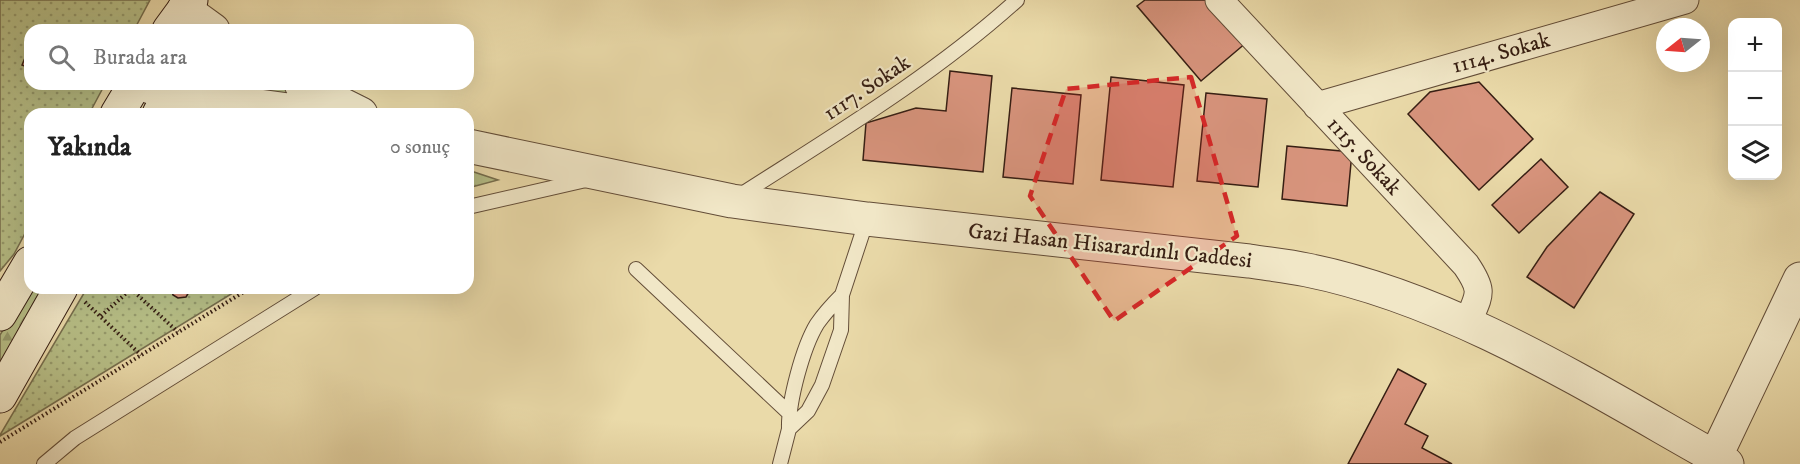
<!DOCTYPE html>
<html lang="tr">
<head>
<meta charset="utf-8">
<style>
	:root { --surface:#fff; --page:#f6f6f6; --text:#222; --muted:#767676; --line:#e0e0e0 }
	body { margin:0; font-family:"IM FELL DW Pica",serif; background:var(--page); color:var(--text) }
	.controls { position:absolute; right:18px; top:18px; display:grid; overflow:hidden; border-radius:12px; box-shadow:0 6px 24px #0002 }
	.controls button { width:54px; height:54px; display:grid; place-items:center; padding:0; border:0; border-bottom:2px solid var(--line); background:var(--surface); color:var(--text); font:30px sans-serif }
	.compass { position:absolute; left:1656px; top:18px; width:54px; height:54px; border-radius:50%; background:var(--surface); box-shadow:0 6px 24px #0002; rotate:253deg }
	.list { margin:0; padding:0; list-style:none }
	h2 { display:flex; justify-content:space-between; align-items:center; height:78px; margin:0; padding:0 24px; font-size:26px }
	h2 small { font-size:20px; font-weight:400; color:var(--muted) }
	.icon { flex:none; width:33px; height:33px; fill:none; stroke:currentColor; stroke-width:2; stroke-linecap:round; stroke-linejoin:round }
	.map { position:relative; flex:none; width:1800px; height:464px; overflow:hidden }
	.search { position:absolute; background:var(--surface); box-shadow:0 6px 24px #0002; left:24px; top:24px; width:450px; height:66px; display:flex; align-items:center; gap:15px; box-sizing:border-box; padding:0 21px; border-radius:18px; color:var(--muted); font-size:22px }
	.panel { position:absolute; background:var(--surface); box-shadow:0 6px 24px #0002; left:24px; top:108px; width:450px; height:186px; border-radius:18px }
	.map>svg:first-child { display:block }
	.grass { fill:url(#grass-tufts); stroke:#766e4d; stroke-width:1.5 }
	.forest { fill:url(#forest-firs); stroke:#766e4d; stroke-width:1.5 }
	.park { fill:url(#park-dots); stroke:#766e4d; stroke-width:1.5 }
	.building { fill:#d8947d; stroke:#361e13; stroke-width:1.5 }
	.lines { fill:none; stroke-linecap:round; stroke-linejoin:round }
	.service-casing { stroke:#634d38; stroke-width:16 }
	.minor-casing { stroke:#634d38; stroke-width:29 }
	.tertiary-casing { stroke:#634d38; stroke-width:35 }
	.secondary-casing { stroke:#361e13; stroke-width:35 }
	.path { stroke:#361e13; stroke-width:4; stroke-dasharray:1.5 3; stroke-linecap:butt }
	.service { stroke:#f1e7c7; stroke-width:14 }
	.minor { stroke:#f1e7c7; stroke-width:27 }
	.tertiary { stroke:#f1e7c7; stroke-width:33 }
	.secondary { stroke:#f1e7c7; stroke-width:33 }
	.marked { fill:#d62828; fill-opacity:0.2; stroke:#d62828; stroke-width:4.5; stroke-dasharray:12 8; stroke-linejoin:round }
	.labels { text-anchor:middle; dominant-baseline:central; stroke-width:4.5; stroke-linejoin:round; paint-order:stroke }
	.street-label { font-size:22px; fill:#361e13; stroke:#f1e7c7 }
</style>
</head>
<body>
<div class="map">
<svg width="1800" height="464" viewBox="0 0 1800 464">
	<defs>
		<pattern id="grass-tufts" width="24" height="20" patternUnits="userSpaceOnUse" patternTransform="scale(1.5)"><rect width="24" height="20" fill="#b7bf87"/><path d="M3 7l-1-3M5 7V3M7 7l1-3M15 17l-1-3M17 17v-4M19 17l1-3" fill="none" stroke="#969b6d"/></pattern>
		<pattern id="forest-firs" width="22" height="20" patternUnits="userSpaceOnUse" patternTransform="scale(1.5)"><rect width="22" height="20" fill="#b7bf87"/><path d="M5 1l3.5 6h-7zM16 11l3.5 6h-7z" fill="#969b6d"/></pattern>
		<pattern id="park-dots" width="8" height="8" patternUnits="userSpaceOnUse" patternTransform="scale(1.5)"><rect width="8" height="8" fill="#b7bf87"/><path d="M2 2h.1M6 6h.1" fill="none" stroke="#969b6d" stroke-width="1.8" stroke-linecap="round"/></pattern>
	</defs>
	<rect width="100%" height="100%" fill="#eadaa9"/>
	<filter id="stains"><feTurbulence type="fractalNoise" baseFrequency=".00333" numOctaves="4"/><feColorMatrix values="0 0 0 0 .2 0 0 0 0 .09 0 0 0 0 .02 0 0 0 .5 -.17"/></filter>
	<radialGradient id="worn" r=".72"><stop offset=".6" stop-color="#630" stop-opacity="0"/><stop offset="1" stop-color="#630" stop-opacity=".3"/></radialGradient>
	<path class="grass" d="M 206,84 L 277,84 L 312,105 Z
		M 468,170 L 498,180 L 468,188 Z"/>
	<path class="forest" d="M 30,284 L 30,288 L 47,288 L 0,373 L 0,335 Z"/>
	<path class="park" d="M 0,0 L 150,0 L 134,30 L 30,30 L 30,84 L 105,84 L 89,114 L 30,114 L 30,224 L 14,254 L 0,271 Z
		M 87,288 L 241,288 L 0,436 L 0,435 Z"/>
	<path class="building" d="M 1145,0 L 1211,0 L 1247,42 L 1201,81 L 1137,6 Z
		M 30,46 L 30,68 L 22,65 Z
		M 950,71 L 992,76 L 983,172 L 863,160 L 866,123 L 916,108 L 946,111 Z
		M 1111,77 L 1184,85 L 1173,187 L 1101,180 Z
		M 1479,82 L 1533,139 L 1479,190 L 1408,114 L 1430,92 Z
		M 1012,88 L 1081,95 L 1073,184 L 1003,177 Z
		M 1206,93 L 1267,99 L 1258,187 L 1197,181 Z
		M 1287,146 L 1352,152 L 1347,206 L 1282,199 Z
		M 1541,159 L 1568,187 L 1519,233 L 1492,205 Z
		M 1600,192 L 1634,214 L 1574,308 L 1527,277 L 1547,247 Z
		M 171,288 L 190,288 L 189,292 L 186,297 L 178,298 L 173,295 Z
		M 1398,369 L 1426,384 L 1405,424 L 1428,436 L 1422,448 L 1452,464 L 1348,464 Z"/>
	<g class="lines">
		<defs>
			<path id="service" d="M 739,196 C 834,135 933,76 1017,0
				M 468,207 L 586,180
				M 636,269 L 789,413
				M 842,295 C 833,304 824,314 817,324 C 803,347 788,402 789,429 L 808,411 L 822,385 L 841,330 L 842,295 L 867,219
				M 44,464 L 75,438 L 315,288
				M 780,464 L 789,429"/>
			<path id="minor" d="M 1219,0 L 1466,265 C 1485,293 1479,294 1467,324
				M 1317,106 L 1685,0"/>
			<path id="tertiary" d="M 184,9 L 213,30
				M 142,84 L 170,94 L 318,114
				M 301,84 L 361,114
				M 468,146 L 732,201 L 867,219 L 1249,261 C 1268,264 1288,266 1307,270 C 1456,300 1596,391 1727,464
				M 1712,464 L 1800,279"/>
			<path id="secondary" d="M 169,30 L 191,0
				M 117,114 L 135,84
				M 159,114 L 175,84
				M 0,314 L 30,263
				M 0,396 L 61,288"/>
		</defs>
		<use href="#service" class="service-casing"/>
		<use href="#minor" class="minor-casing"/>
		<use href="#tertiary" class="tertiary-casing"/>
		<use href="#secondary" class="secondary-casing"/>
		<path class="path" d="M 131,289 L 178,332
			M 85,302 L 141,355
			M 101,316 L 132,288
			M 0,442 L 250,288"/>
		<use href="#service" class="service"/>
		<use href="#minor" class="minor"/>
		<use href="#tertiary" class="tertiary"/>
		<use href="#secondary" class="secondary"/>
	</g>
	<path class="marked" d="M 1191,77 L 1237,236 L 1114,321 L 1030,196 L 1066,89 Z"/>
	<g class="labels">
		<g class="street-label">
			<text transform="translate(1501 53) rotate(-16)">1114. Sokak</text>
			<text transform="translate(867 88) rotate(-34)">1117. Sokak</text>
			<text transform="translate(1364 156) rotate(47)">1115. Sokak</text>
			<text transform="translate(1110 246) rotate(6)">Gazi Hasan Hisarardınlı Caddesi</text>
		</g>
	</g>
	<rect width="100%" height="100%" filter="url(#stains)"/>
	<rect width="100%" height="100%" fill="url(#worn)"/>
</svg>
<div class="controls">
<button>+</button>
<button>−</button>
<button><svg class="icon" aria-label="layers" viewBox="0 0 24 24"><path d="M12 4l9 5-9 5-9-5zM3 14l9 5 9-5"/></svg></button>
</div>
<svg class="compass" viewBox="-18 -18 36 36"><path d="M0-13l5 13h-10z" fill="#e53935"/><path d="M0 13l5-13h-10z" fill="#767676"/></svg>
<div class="search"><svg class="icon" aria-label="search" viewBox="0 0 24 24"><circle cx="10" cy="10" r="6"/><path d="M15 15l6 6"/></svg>Burada ara</div>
<section class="panel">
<h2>Yakında<small>0 sonuç</small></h2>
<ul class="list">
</ul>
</section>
</div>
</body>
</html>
